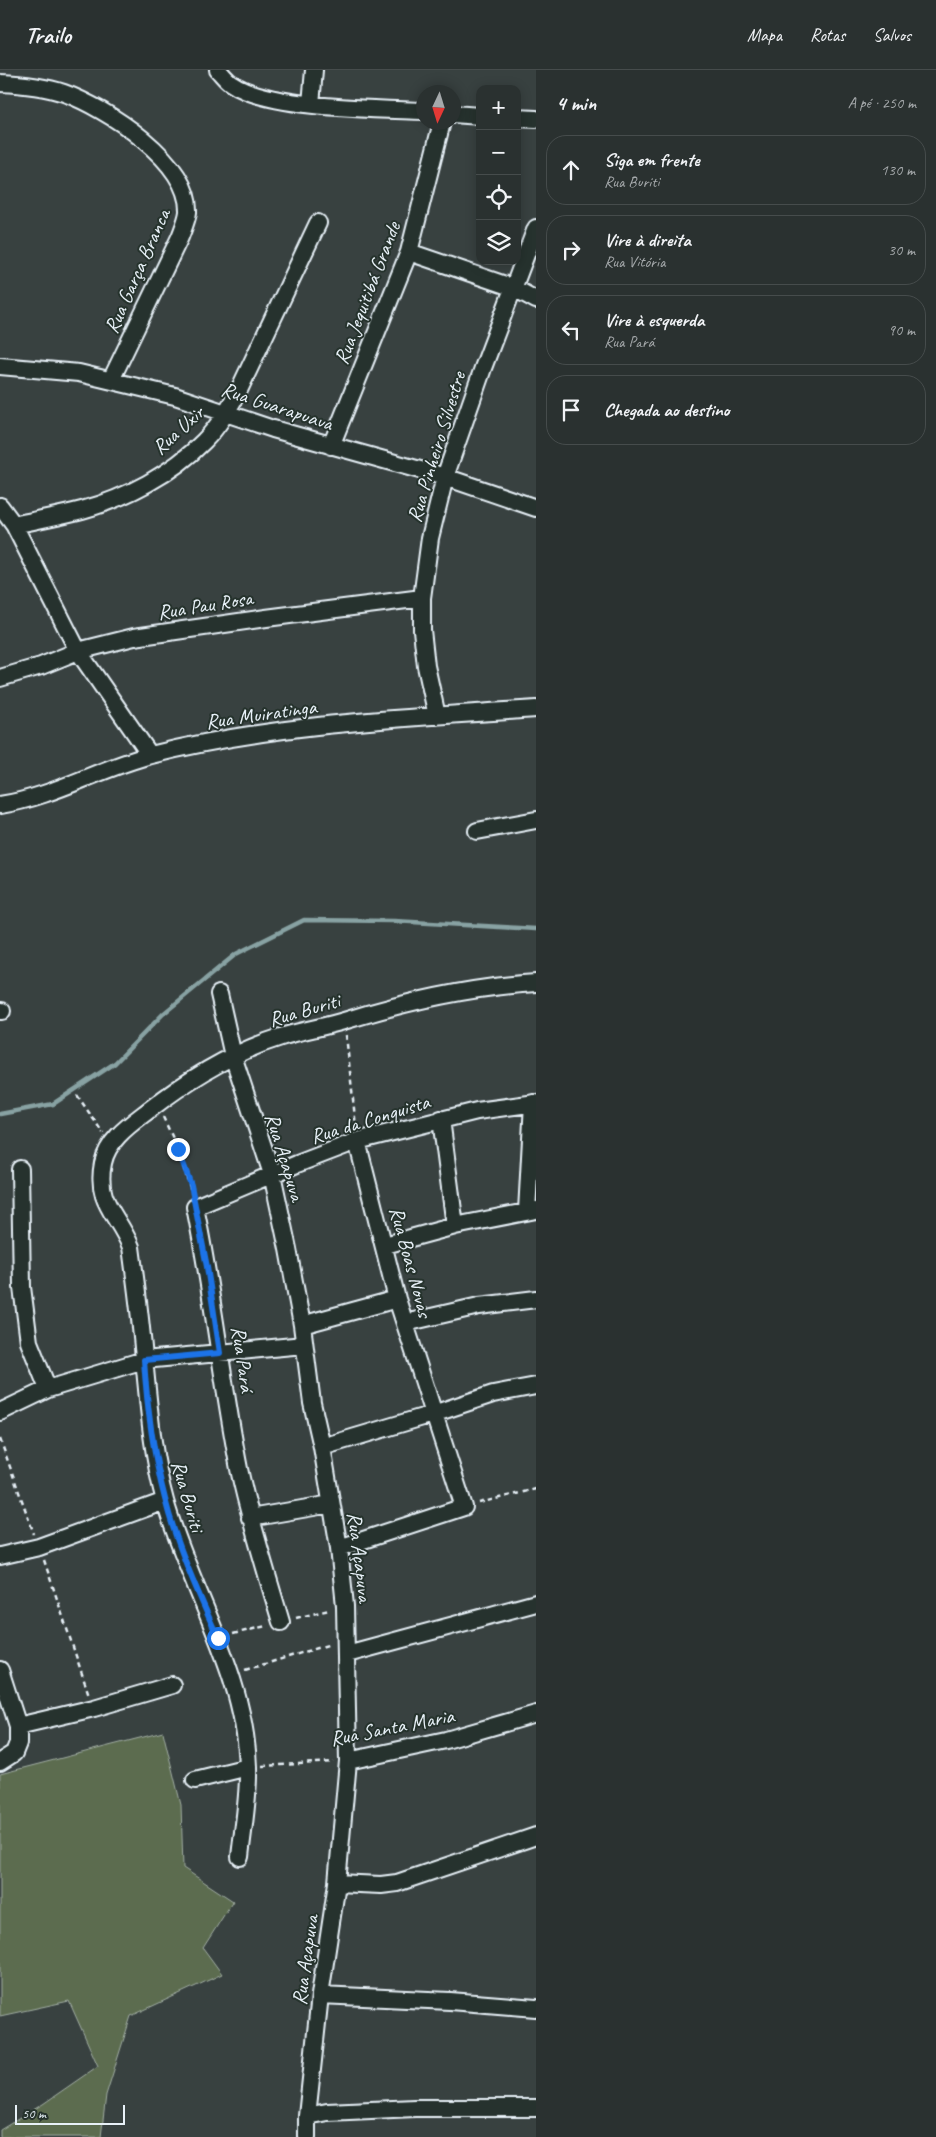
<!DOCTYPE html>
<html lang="pt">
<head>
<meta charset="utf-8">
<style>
	:root { --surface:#2a3130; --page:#363d3c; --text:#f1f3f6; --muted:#a5a9ab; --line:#464c4c }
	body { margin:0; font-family:Caveat,sans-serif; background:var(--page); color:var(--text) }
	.controls { position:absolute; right:15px; top:15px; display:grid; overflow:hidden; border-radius:10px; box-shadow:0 2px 12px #0003 }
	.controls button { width:45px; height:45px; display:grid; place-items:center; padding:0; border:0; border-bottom:1px solid var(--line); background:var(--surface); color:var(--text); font:25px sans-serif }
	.compass { position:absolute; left:416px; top:15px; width:45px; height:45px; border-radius:50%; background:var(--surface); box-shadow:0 2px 12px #0003; rotate:184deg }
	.scale { position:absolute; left:15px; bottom:12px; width:110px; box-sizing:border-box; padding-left:5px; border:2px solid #e8f1f8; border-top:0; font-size:14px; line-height:18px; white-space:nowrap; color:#e8f1f8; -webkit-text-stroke:4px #26332d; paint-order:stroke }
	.stop { position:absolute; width:15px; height:15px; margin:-11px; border:4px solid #1a73e8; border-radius:50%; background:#fff }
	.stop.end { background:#1a73e8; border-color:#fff; box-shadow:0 1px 5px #0008 }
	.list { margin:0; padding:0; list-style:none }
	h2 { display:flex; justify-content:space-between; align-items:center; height:65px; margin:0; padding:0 20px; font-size:21px }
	h2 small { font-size:16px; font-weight:400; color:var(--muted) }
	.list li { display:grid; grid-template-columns:32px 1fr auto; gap:15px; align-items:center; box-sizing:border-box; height:70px; margin:0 10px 10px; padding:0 10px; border:1px solid var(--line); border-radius:20px }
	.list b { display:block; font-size:19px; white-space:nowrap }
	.list p { margin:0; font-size:16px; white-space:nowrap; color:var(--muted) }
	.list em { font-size:16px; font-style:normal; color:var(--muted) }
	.icon { flex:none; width:28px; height:28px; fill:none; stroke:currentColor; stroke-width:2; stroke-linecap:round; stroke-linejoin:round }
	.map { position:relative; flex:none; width:536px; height:2067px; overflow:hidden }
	header { display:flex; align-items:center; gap:30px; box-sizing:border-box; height:70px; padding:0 25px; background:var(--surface); border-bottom:1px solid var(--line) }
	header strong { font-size:24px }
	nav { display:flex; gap:28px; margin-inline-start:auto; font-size:18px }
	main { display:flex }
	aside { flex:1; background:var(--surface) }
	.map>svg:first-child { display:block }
	.green { fill:#5c6c4f; stroke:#a2aea4 }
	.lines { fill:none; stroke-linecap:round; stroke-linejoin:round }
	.stream { stroke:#88a2a3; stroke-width:4.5 }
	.minor-casing { stroke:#e8f1f8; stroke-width:20 }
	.path { stroke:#e8f1f8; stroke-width:2.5; stroke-dasharray:5 4; stroke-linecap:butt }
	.minor { stroke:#26332d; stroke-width:16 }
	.route { stroke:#1a73e8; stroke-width:6 }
	.labels { text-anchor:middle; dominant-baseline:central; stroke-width:4; stroke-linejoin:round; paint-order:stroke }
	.street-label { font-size:21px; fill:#e8f1f8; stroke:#26332d }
</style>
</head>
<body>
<header>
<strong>Trailo</strong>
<nav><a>Mapa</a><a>Rotas</a><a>Salvos</a></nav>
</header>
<main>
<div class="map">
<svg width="536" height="2067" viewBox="0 0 536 2067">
	<rect width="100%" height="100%" fill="#384140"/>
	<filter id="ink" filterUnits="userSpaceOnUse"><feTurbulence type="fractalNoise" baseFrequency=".02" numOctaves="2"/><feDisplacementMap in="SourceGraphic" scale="10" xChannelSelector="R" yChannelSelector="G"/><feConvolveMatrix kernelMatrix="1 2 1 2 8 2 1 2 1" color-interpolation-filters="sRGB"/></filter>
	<g filter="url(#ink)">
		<path class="green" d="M 163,1662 L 181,1735 L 183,1798 L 233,1831 L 203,1878 L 222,1904 L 131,1946 L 106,2025 L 101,2067 L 0,2067 L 0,2060 L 43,2034 L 98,1996 L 69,1931 L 0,1946 L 0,1704 Z"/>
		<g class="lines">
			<path class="stream" d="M 0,1044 L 53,1034 L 115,993 L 163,944 L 236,884 L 304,850 L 394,851 L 536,859"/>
			<defs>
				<path id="minor" d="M 218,0 C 222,4 226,10 231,13 C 268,39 377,39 423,41
					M 0,13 C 22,14 43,16 64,23 C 106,38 190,91 188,142 C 187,150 183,159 180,167 L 111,310
					M 311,34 L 314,0
					M 453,44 L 480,46
					M 517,48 L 536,49
					M 409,182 L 514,218 L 536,230
					M 0,296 L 79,303 L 175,326 L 273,359 L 445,407 L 536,438
					M 331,376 L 409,182 L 442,52
					M 0,436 L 14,455 L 78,581 L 150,685
					M 14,455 C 36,450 59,446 82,440 C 126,428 172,404 204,371 C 219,356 229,338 239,320 L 318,153
					M 0,608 L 41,596 L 78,581 L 134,567 L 266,548 L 422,528
					M 437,646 L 426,596 L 422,560 L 422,528 L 430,468 L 445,407 L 483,298 L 536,158
					M 0,735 C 53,727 100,698 151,685 C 276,653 408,648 536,639
					M 477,761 L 536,750
					M 219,924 L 233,986 L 272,1104 L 288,1179 L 302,1255 L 312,1333 L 322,1377 L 339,1478 L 345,1536 L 348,1691 L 337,1813 L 320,1925 L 307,2046 L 307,2067
					M 0,941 L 2,941
					M 441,1049 L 455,1156
					M 20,1099 L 22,1217 L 29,1272 L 48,1319
					M 527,1141 L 533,1033
					M 385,1175 L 455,1156 L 536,1140
					M 405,1253 L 479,1236 L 536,1229
					M 302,1255 L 397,1229
					M 0,1342 L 48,1319 L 144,1290 L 304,1275
					M 322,1377 L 433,1344 L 493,1324 L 536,1316
					M 250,1448 L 331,1434
					M 339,1478 L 464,1437 L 397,1229 L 357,1071
					M 0,1486 L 39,1477 L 165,1431
					M 281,1552 C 266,1501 250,1451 239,1399 C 222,1312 213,1224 195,1137 L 297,1094 L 357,1071 L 477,1041 L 536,1033
					M 347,1584 L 536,1533
					M 0,1600 L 18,1656 L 18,1673 L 14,1683 L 0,1692
					M 18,1656 L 94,1638 L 172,1615
					M 348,1691 L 446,1670 L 536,1644
					M 195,1710 L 248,1697
					M 240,1787 C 243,1758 249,1726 248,1697 C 245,1601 190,1520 165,1431 C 152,1384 149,1337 144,1289 C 141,1252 136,1214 131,1177 C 118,1144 95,1133 103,1093 C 108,1069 131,1054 149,1040 C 189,1009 232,982 281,967 C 303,960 325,957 347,950 C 409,931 471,917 536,913
					M 337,1813 L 381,1815 L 397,1813 L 536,1766
					M 320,1925 L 450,1931 L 536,1938
					M 307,2046 L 327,2042 L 415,2038 L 536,2038"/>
			</defs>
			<use href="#minor" class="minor-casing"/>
			<path class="path" d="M 346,965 L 356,1057
				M 77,1025 L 103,1063
				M 163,1047 L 178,1079 L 192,1123
				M 0,1369 L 34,1464
				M 479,1433 L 536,1419
				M 44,1490 L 89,1625
				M 296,1548 L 329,1540
				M 233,1564 L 266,1556
				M 245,1600 L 331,1574
				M 262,1696 L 334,1692"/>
			<use href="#minor" class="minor"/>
		</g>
	</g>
	<g class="lines" filter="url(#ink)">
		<path class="route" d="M 178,1079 L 191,1115 L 207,1197 L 220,1283 L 144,1290 C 147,1337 153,1383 165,1429 C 177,1477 198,1522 218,1568"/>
	</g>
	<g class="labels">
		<g class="street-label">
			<text transform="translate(137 201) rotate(-66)">Rua Garça Branca</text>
			<text transform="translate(367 223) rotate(-69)">Rua Jequitibá Grande</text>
			<text transform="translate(277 336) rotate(18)">Rua Guarapuava</text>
			<text transform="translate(178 360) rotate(-42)">Rua Uxir</text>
			<text transform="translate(436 377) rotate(-73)">Rua Pinheiro Silvestre</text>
			<text transform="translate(205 535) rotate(-9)">Rua Pau Rosa</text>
			<text transform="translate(261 644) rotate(-8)">Rua Muiratinga</text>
			<text transform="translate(304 940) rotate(-16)">Rua Buriti</text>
			<text transform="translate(370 1049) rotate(-17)">Rua da Conquista</text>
			<text transform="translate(285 1087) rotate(73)">Rua Açapuva</text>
			<text transform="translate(411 1192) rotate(75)">Rua Boas Novas</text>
			<text transform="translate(243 1289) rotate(82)">Rua Pará</text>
			<text transform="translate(188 1426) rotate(74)">Rua Buriti</text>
			<text transform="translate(360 1487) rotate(83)">Rua Açapuva</text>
			<text transform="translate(392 1657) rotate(-11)">Rua Santa Maria</text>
			<text transform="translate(305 1890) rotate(-82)">Rua Açapuva</text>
		</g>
	</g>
</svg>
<div class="controls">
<button>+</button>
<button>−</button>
<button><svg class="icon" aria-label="locate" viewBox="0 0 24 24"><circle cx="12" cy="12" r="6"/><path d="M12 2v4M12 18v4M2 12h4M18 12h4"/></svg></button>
<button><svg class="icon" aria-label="layers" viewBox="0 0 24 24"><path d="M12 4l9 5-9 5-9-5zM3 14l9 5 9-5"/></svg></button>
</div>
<svg class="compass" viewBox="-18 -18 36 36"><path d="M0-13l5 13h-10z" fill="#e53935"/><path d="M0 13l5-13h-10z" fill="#a5a9ab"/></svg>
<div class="scale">50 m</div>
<div class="stop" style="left:218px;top:1568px"></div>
<div class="stop end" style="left:178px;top:1079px"></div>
</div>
<aside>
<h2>4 min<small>A pé · 250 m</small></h2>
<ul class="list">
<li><svg class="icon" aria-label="ahead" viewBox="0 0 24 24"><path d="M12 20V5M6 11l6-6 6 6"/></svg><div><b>Siga em frente</b><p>Rua Buriti</p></div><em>130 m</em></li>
<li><svg class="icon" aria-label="right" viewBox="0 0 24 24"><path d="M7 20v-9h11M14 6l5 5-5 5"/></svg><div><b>Vire à direita</b><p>Rua Vitória</p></div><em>30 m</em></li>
<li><svg class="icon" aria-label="left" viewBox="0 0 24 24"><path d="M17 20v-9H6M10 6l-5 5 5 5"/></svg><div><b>Vire à esquerda</b><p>Rua Pará</p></div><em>90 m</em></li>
<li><svg class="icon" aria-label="arrive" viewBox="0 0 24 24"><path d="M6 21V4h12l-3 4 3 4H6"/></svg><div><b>Chegada ao destino</b></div></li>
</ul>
</aside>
</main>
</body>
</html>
